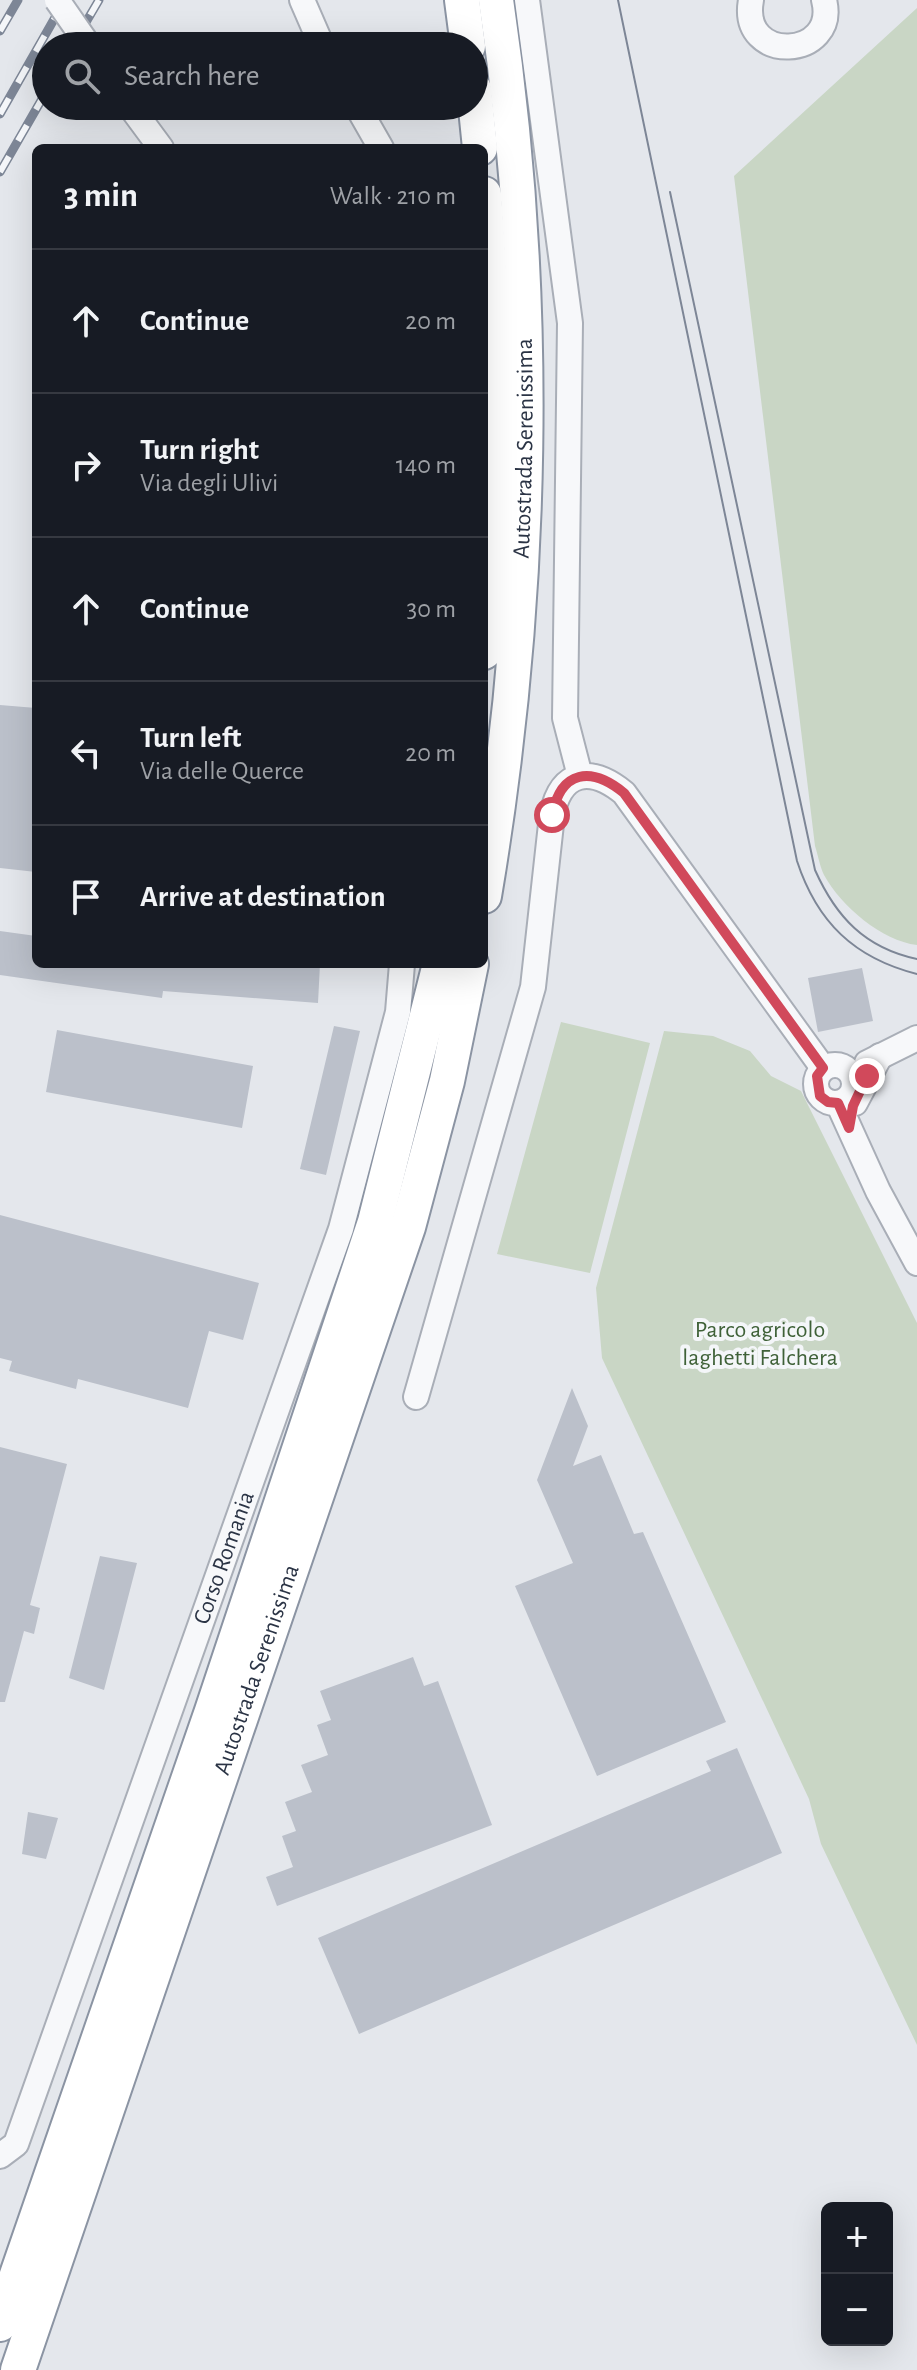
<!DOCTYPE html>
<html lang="en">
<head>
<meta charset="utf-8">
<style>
	:root { --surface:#171b24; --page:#20242c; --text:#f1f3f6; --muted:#9ea1a6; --line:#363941 }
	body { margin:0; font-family:"Alegreya Sans",sans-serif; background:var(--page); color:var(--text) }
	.controls { position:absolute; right:24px; bottom:24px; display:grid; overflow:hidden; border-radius:12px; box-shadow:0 8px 32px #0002 }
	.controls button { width:72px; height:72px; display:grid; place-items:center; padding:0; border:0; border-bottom:2px solid var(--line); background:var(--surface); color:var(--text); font:40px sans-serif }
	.stop { position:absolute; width:24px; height:24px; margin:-18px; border:6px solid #d1495b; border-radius:50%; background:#fff }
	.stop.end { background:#d1495b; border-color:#fff; box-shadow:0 2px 8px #0008 }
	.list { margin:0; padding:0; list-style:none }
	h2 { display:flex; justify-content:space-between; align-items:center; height:104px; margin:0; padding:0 32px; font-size:34px }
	h2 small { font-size:26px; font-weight:400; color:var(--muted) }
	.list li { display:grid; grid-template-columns:52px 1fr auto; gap:24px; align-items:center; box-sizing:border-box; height:144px; padding:0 32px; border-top:2px solid var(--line) }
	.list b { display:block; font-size:30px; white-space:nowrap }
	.list p { margin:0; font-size:26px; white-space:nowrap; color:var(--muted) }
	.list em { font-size:26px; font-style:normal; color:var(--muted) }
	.icon { flex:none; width:44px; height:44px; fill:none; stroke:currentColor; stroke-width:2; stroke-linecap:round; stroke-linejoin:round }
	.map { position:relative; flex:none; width:917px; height:2370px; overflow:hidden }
	.search { position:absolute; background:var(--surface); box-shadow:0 8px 32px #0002; left:32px; top:32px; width:456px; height:88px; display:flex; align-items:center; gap:20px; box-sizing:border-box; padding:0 28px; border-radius:44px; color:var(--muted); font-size:30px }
	.panel { position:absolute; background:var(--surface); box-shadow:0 8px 32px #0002; left:32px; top:144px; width:456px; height:824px; border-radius:12px }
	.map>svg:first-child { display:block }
	.green { fill:#c9d6c5 }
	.building { fill:#bbc0ca }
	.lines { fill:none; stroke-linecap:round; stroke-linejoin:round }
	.minor-casing { stroke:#a9aeb7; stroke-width:28 }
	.highway-casing { stroke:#8b94a3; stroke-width:38 }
	.minor { stroke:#f7f8fa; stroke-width:24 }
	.highway { stroke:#fff; stroke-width:34 }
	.tram { stroke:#7d8696; stroke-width:2 }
	.rail-casing { stroke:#7d8696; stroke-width:9 }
	.rail { stroke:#f4f6f9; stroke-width:6; stroke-dasharray:18; stroke-linecap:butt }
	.minor-bridge-casing { stroke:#a9aeb7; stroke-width:28; stroke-linecap:butt }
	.minor-bridge { stroke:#f7f8fa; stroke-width:24 }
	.route { stroke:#d1495b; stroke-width:10 }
	.labels { text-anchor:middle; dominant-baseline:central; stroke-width:8; stroke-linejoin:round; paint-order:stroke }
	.street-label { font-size:24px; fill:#2b3445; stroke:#f4f6f9 }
	.park-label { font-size:24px; fill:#3f6138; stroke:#f4f6f9 }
</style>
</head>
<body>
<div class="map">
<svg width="917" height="2370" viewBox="0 0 917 2370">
	<rect width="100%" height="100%" fill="#e4e7ec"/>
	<path class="green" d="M 917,8 L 917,945 C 882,941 841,906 824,875 C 820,867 818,855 815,846 L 734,176 Z
		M 561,1022 L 650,1043 L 590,1273 L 497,1254 Z
		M 664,1031 L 713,1036 L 750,1051 L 771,1076 L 801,1091 L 917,1323 L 917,2045 L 821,1844 L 809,1799 L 602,1358 L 596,1288 Z"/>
	<path class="building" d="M 0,705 L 36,708 L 36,872 L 0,868 Z
		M 0,931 L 36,936 L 36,964 L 320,964 L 318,1003 L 163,991 L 162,998 L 0,975 Z
		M 862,968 L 873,1021 L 818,1032 L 808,978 Z
		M 334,1026 L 360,1031 L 326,1175 L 300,1169 Z
		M 57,1030 L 253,1066 L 242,1128 L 46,1092 Z
		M 0,1215 L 259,1283 L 243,1340 L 209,1331 L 188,1408 L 78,1379 L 76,1389 L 9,1371 L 12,1361 L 0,1358 Z
		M 572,1388 L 588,1426 L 573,1466 L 601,1455 L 634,1534 L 643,1532 L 726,1722 L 597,1776 L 515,1586 L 573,1563 L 537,1480 Z
		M 0,1447 L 67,1464 L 30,1605 L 40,1608 L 34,1634 L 24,1631 L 5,1702 L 0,1702 Z
		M 100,1556 L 137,1563 L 104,1690 L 69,1678 Z
		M 413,1657 L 424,1686 L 438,1681 L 492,1825 L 277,1906 L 266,1877 L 293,1867 L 282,1836 L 296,1831 L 285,1802 L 312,1792 L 301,1765 L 328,1755 L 317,1725 L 331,1720 L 320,1691 Z
		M 737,1748 L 782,1853 L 359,2034 L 318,1938 L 711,1771 L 706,1761 Z
		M 28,1812 L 58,1818 L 46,1859 L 22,1854 Z"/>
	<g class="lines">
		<defs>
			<g id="minor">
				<path d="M 302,0 L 322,46"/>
				<path d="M 527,0 L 570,323 L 565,718 L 580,776"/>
				<path d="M 751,0 C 739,65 839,59 824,0"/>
				<path d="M 130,106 L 161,148"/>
				<path d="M 357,106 L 381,148"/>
				<path d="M 867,1063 L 917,1038"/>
				<circle cx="835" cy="1084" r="19"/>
				<path d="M 838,1103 L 878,1191 L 917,1263"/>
				<path d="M 855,1103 L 880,1056"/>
				<path d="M 416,1397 L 533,987 L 552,815 C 561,770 591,766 624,793 L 823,1068"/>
				<path id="s1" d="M 0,2156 L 16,2144 L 341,1229 L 398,1012 L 402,964"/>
			</g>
			<g id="highway">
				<path d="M 462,0 L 468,46"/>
				<path d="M 474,89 L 480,148"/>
				<path d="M 484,194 C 496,346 498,500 484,652"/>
				<path id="s2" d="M 484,896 C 534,600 540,296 496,0"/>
				<path d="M 0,2324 L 212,1711 L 375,1222 L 440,964"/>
				<path id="s3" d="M 18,2370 L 408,1227 L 447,1081 L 471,964"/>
			</g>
		</defs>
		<use href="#minor" class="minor-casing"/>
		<use href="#highway" class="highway-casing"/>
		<use href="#minor" class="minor"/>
		<use href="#highway" class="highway"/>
		<path class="tram" d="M 618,0 L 797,861 C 817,922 854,958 917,974
			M 670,192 L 815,870 C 836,917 865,948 917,959"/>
		<defs>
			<path id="rail" d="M 0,31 L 18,0
				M 72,46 L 99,0
				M 0,114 L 65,0
				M 0,172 L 46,92"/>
		</defs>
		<use href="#rail" class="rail-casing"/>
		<use href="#rail" class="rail"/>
		<defs>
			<path id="minor-bridge" d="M 57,0 L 89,46"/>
		</defs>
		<use href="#minor-bridge" class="minor-bridge-casing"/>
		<use href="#minor-bridge" class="minor-bridge"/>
	</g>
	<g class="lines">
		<path class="route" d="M 552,815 C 561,770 591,766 624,793 L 823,1068 L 817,1076 L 820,1096 L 828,1102 L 838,1103 L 849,1128 L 853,1106 L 867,1076"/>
	</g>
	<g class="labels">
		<g class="street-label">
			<text stroke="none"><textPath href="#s2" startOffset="450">Autostrada Serenissima</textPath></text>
			<text stroke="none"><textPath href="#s1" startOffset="642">Corso Romania</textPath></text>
			<text stroke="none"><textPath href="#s3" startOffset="740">Autostrada Serenissima</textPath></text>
		</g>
		<g class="park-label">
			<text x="760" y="1330">Parco agricolo<tspan x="760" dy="28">laghetti Falchera</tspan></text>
		</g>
	</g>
</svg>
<div class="controls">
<button>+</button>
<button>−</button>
</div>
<div class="stop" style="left:552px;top:815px"></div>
<div class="stop end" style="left:867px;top:1076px"></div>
<div class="search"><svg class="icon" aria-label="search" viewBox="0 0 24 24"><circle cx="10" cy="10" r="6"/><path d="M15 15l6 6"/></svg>Search here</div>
<section class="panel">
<h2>3 min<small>Walk · 210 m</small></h2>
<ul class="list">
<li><svg class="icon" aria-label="ahead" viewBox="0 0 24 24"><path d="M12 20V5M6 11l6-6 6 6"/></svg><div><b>Continue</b></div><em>20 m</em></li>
<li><svg class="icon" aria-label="right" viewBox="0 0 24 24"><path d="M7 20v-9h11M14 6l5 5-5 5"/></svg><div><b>Turn right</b><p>Via degli Ulivi</p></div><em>140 m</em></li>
<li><svg class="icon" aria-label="ahead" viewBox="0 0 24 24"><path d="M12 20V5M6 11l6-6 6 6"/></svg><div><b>Continue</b></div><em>30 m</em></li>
<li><svg class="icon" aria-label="left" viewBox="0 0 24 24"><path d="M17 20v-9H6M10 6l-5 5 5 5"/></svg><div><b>Turn left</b><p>Via delle Querce</p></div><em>20 m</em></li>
<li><svg class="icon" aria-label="arrive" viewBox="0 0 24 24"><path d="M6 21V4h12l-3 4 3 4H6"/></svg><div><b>Arrive at destination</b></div></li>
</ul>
</section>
</div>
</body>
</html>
